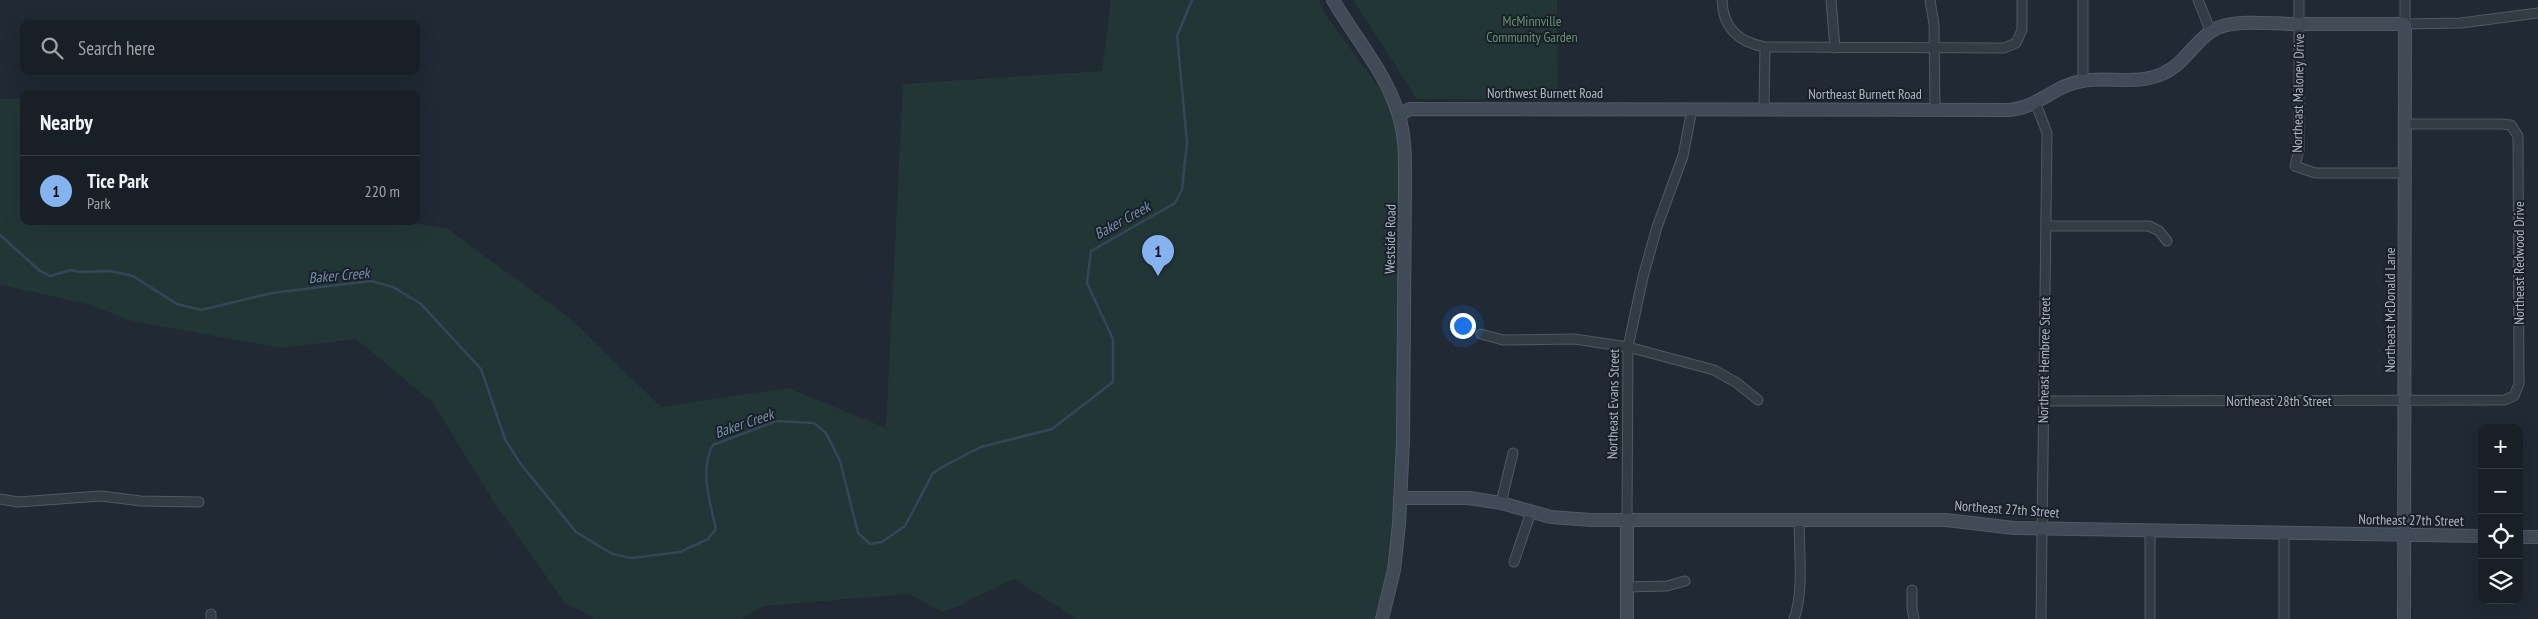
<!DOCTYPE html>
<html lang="en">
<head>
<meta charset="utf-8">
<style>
	:root { --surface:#181f27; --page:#252c33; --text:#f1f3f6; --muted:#9fa2a7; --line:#363d44; --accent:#84b3f0 }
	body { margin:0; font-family:"PT Sans Narrow",sans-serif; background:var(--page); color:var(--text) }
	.controls { position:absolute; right:15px; bottom:15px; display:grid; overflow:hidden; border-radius:10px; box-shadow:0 5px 20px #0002 }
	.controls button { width:45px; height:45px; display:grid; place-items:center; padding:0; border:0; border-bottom:1px solid var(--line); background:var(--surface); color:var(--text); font:25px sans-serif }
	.you { position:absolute; left:1462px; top:325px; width:18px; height:18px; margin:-12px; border:4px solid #fff; border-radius:50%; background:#1a73e8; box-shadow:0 0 0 8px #1a73e833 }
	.badge { display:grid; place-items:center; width:32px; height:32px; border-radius:50%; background:var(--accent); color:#111; font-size:16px; font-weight:700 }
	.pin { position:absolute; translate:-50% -41px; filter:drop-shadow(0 1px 2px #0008) }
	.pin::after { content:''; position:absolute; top:26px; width:18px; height:15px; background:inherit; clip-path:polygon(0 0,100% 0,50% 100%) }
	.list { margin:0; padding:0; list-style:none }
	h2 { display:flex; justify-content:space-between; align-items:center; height:65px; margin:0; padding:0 20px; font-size:21px }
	h2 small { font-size:16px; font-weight:400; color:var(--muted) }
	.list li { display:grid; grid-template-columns:32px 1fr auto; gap:15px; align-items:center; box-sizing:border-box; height:70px; padding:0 20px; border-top:1px solid var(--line) }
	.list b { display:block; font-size:19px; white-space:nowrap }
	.list p { margin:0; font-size:16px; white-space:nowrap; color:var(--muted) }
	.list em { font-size:16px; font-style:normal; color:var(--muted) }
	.icon { flex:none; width:28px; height:28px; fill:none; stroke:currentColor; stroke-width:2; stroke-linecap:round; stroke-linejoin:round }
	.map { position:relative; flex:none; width:2538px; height:619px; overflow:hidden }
	.search { position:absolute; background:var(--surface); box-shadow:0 5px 20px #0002; left:20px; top:20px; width:400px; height:55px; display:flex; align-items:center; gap:12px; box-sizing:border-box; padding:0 18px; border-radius:10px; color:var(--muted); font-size:19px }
	.panel { position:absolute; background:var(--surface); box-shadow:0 5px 20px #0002; left:20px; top:90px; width:400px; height:135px; border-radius:10px }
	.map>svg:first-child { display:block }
	.green { fill:#233636 }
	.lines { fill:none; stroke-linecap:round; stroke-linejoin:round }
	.stream { stroke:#35465a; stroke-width:2.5 }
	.street-casing { stroke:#515963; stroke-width:11 }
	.secondary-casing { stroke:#515963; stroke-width:14 }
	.street { stroke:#333b45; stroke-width:9 }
	.secondary { stroke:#414b57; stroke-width:12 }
	.labels { text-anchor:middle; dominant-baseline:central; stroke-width:4; stroke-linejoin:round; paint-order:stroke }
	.park-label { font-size:14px; fill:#67906e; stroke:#192029 }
	.street-label { font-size:14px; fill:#adb6c2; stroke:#192029 }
	.water-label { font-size:15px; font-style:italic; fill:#778ea9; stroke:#192029 }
</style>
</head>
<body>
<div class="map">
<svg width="2538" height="619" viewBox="0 0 2538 619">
	<rect width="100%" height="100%" fill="#202934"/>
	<path class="green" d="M 1111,0 L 1319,0 L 1323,11 L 1399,115 L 1403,437 L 1390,588 L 1380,619 L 1077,619 L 1014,579 L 967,601 L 964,604 L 942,612 L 909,594 L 764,606 L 740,619 L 596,619 L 565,603 L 497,507 L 433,403 L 356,339 L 281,348 L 128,320 L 88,304 L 0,285 L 0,99 L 24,99 L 24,221 L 402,221 L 448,229 L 572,320 L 661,407 L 788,388 L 886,428 L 903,84 L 1102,71 Z
		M 1353,0 L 1557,0 L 1558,100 L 1417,99 Z"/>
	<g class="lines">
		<path class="stream" d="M 0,235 L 40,271 L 50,276 L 71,270 L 80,272 L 110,271 L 133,276 L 177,304 L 201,310 L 272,293 L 371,281 L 393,287 L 421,304 L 481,369 L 505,439 L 520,463 L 576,532 L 612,554 L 632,558 L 680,552 L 708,539 L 716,529 C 710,502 699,470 713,445 L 776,421 L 814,423 L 826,433 L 840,461 L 858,533 L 870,544 L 882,542 L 905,526 L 933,473 L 944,466 L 981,447 L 1052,429 L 1113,382 L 1113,339 L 1087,283 L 1091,251 L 1175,203 L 1182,190 L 1187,142 L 1177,36 L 1192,0"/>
		<defs>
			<path id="street" d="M 1722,0 C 1723,28 1738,42 1765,47 L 2004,48 L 2016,43 L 2022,30 L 2022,0
				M 1831,0 L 1835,48
				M 1930,0 L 1934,24 L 1935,110
				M 2083,0 L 2083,81
				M 2198,0 L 2211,32
				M 2299,0 L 2299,150 L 2295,166 L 2315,173 L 2404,173
				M 2405,0 L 2405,24 L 2461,23 L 2538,13
				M 2036,104 L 2047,133 L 2041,619
				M 1764,108 L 1765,47
				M 2046,226 L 2149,226 L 2159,231 L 2167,241
				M 1481,334 L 1503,340 L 1574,339 L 1628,347 L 1714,370 L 1737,383 L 1758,400
				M 2044,401 L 2504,400 L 2514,396 L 2519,384 L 2518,136 L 2511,125 L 2502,124 L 2405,124
				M 0,499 L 18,502 L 101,496 L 141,501 L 199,502
				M 1501,503 L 1513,453
				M 1627,520 L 1628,347 L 1643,277 L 1657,227 L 1683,156 L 1692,109
				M 1514,562 L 1531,512
				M 1627,587 L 1667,586 L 1685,581
				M 1912,590 L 1912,608 L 1914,619
				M 211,614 L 211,619
				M 1794,619 C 1804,592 1799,550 1799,520
				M 2150,619 L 2150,530
				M 2284,619 L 2284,533"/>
			<path id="secondary" d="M 1333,0 C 1355,38 1385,71 1398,113 C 1406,136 1405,162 1405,186 L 1403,441 L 1399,524 L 1394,570 L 1382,619
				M 1399,115 L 1410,109 L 2009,110 C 2040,107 2053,86 2082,81 C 2110,76 2137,86 2164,73 C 2187,63 2198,33 2223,26 C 2245,20 2272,24 2295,24 C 2331,24 2368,24 2405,24 L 2404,619
				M 1400,498 L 1469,498 L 1501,503 L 1551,517 L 1591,520 L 1946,520 L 2014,528 L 2482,536
				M 1627,520 L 1627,619
				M 2519,537 L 2538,537"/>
		</defs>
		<use href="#street" class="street-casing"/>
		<use href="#secondary" class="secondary-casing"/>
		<use href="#street" class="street"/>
		<use href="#secondary" class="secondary"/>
	</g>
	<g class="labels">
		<g class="park-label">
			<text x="1532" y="21">McMinnville<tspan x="1532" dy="16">Community Garden</tspan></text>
		</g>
		<g class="street-label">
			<text x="1545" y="93">Northwest Burnett Road</text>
			<text transform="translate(2298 93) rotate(-89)">Northeast Maloney Drive</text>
			<text x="1865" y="94">Northeast Burnett Road</text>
			<text transform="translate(1390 239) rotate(-89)">Westside Road</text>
			<text transform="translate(2519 263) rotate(-90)">Northeast Redwood Drive</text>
			<text transform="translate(2390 310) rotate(-90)">Northeast McDonald Lane</text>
			<text transform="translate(2044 360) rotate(-89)">Northeast Hembree Street</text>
			<text x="2279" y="401">Northeast 28th Street</text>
			<text transform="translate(1613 404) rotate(-89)">Northeast Evans Street</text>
			<text transform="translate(2007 509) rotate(4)">Northeast 27th Street</text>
			<text transform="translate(2411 520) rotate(1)">Northeast 27th Street</text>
		</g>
		<g class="water-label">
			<text transform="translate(1122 220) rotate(-29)">Baker Creek</text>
			<text transform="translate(339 275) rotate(-5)">Baker Creek</text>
			<text transform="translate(744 423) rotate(-19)">Baker Creek</text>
		</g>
	</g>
</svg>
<div class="controls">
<button>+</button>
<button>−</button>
<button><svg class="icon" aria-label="locate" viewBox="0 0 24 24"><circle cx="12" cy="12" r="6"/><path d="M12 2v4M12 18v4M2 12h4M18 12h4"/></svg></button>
<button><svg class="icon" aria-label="layers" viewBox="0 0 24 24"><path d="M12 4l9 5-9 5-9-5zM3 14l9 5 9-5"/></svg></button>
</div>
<div class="you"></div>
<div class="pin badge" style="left:1158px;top:276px">1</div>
<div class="search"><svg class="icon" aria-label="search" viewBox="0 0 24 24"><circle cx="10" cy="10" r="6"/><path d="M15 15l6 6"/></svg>Search here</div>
<section class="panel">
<h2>Nearby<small></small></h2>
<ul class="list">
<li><span class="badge">1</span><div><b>Tice Park</b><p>Park</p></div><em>220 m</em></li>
</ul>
</section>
</div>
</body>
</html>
